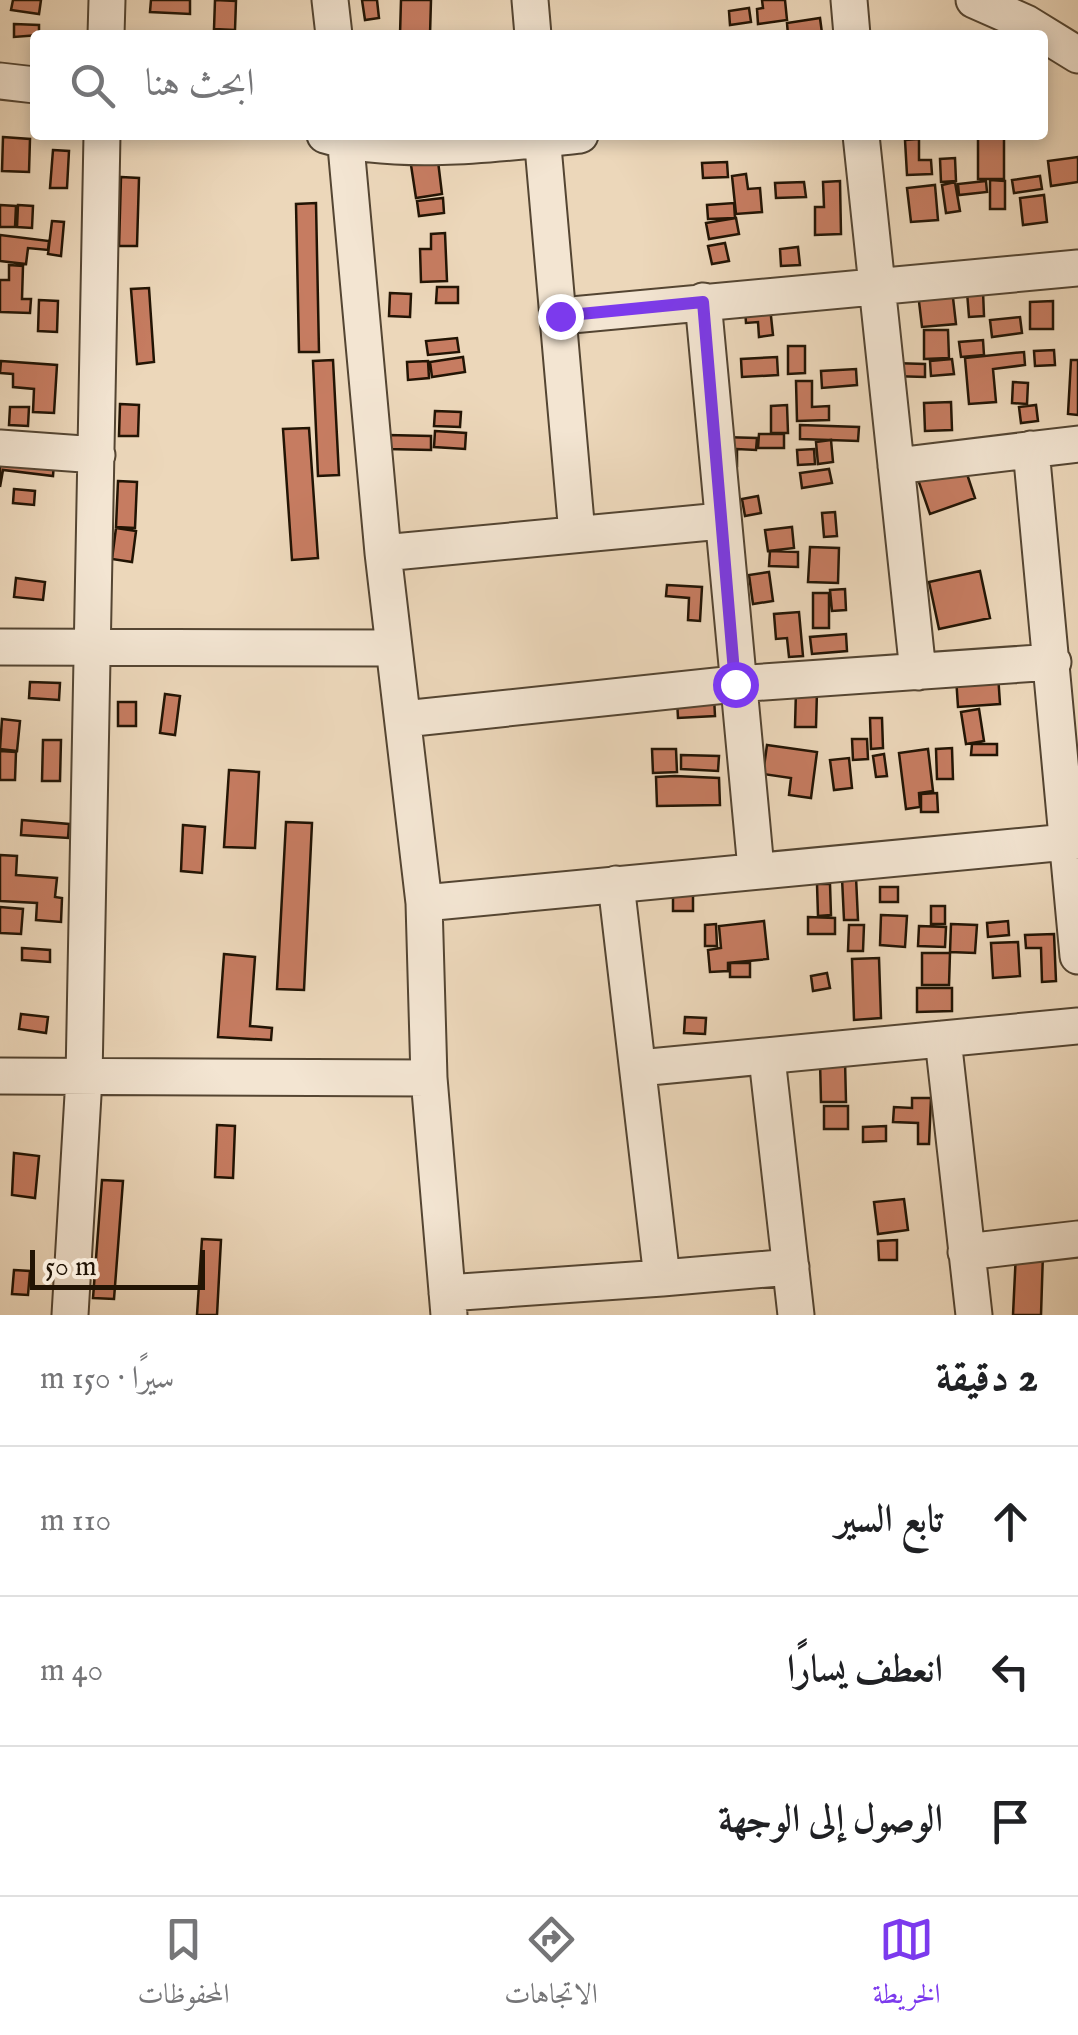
<!DOCTYPE html>
<html lang="ar">
<head>
<meta charset="utf-8">
<style>
	:root { --surface:#fff; --page:#f6f6f6; --text:#202124; --muted:#757577; --line:#e0e0e0; --accent:#7c3aed }
	body { margin:0; font-family:"IM FELL English",Amiri,serif; background:var(--page); color:var(--text); direction:rtl }
	.scale { position:absolute; left:30px; bottom:25px; width:175px; box-sizing:border-box; padding-left:10px; border:5px solid #221404; border-top:0; font-size:28px; line-height:35px; white-space:nowrap; color:#221404; -webkit-text-stroke:8px #f3e5d2; paint-order:stroke }
	.stop { position:absolute; width:30px; height:30px; margin:-22px; border:8px solid #7c3aed; border-radius:50%; background:#fff }
	.stop.end { background:#7c3aed; border-color:#fff; box-shadow:0 2px 10px #0008 }
	.list { margin:0; padding:0; list-style:none }
	h2 { display:flex; justify-content:space-between; align-items:center; height:130px; margin:0; padding:0 40px; font-size:42px }
	h2 small { font-size:32px; font-weight:400; color:var(--muted) }
	.list li { display:grid; grid-template-columns:65px 1fr auto; gap:30px; align-items:center; box-sizing:border-box; height:150px; padding:0 40px; border-top:2px solid var(--line) }
	.list b { display:block; font-size:38px; white-space:nowrap }
	.list em { font-size:32px; font-style:normal; color:var(--muted) }
	.icon { flex:none; width:55px; height:55px; fill:none; stroke:currentColor; stroke-width:2; stroke-linecap:round; stroke-linejoin:round }
	.map { position:relative; flex:none; width:1078px; height:1315px; overflow:hidden; direction:ltr }
	.search { position:absolute; background:var(--surface); box-shadow:0 5px 15px #0003; left:30px; right:30px; top:30px; height:110px; display:flex; align-items:center; gap:25px; box-sizing:border-box; padding:0 35px; border-radius:10px; color:var(--muted); font-size:38px }
	.sheet { height:580px; background:var(--surface) }
	nav { display:flex; justify-content:space-around; align-items:center; box-sizing:border-box; height:140px; border-top:2px solid var(--line); background:var(--surface); font-size:28px; color:var(--muted) }
	nav a { display:grid; justify-items:center; gap:5px }
	nav .on { color:var(--accent) }
	.map>svg:first-child { display:block }
	.building { fill:#c67c61; stroke:#221404; stroke-width:2.5 }
	.lines { fill:none; stroke-linecap:round; stroke-linejoin:round }
	.minor-casing { stroke:#544532; stroke-width:39 }
	.minor { stroke:#f3e5d2; stroke-width:35 }
	.route { stroke:#7c3aed; stroke-width:12 }
</style>
</head>
<body>
<div class="map">
<svg width="1078" height="1315" viewBox="0 0 1078 1315">
	<rect width="100%" height="100%" fill="#ecd7ba"/>
	<filter id="stains"><feTurbulence type="fractalNoise" baseFrequency=".002" numOctaves="4"/><feColorMatrix values="0 0 0 0 .2 0 0 0 0 .09 0 0 0 0 .02 0 0 0 .5 -.17"/></filter>
	<radialGradient id="worn" r=".72"><stop offset=".6" stop-color="#630" stop-opacity="0"/><stop offset="1" stop-color="#630" stop-opacity=".3"/></radialGradient>
	<path class="building" d="M 13,0 L 41,0 L 39,14 L 11,10 Z
		M 151,0 L 190,0 L 190,14 L 150,12 Z
		M 215,0 L 236,1 L 235,30 L 214,29 Z
		M 362,0 L 377,0 L 379,18 L 365,20 Z
		M 401,0 L 431,0 L 430,35 L 400,35 Z
		M 762,0 L 785,0 L 787,20 L 758,24 L 757,9 L 763,8 Z
		M 749,8 L 751,22 L 730,25 L 729,11 Z
		M 820,18 L 822,33 L 788,35 L 787,23 Z
		M 14,24 L 39,25 L 39,35 L 14,37 Z
		M 978,135 L 1004,135 L 1004,179 L 978,179 Z
		M 3,137 L 30,139 L 29,172 L 2,171 Z
		M 919,139 L 919,160 L 931,160 L 932,174 L 907,175 L 905,140 Z
		M 53,150 L 69,151 L 67,188 L 50,188 Z
		M 1078,157 L 1078,182 L 1051,186 L 1048,161 Z
		M 955,158 L 956,181 L 941,182 L 940,159 Z
		M 438,161 L 442,194 L 416,198 L 411,165 Z
		M 727,162 L 728,177 L 703,178 L 702,163 Z
		M 746,174 L 748,189 L 760,188 L 762,212 L 736,214 L 732,176 Z
		M 1040,176 L 1042,189 L 1014,193 L 1012,180 Z
		M 121,177 L 139,178 L 137,246 L 119,246 Z
		M 990,180 L 1005,181 L 1005,209 L 990,209 Z
		M 840,181 L 841,234 L 815,235 L 815,207 L 824,207 L 823,182 Z
		M 986,181 L 987,192 L 959,195 L 958,184 Z
		M 804,182 L 806,197 L 776,198 L 775,183 Z
		M 955,182 L 960,211 L 946,213 L 942,185 Z
		M 935,185 L 938,220 L 911,222 L 907,188 Z
		M 1044,195 L 1047,222 L 1023,225 L 1020,198 Z
		M 443,198 L 444,213 L 419,216 L 417,201 Z
		M 316,203 L 319,352 L 299,352 L 296,204 Z
		M 734,203 L 735,218 L 708,219 L 707,205 Z
		M 0,205 L 16,206 L 15,227 L 0,227 Z
		M 18,205 L 33,206 L 32,228 L 17,227 Z
		M 736,218 L 739,234 L 709,239 L 706,223 Z
		M 52,221 L 64,222 L 61,256 L 48,254 Z
		M 445,233 L 447,281 L 421,282 L 420,249 L 431,249 L 431,234 Z
		M 0,235 L 49,241 L 48,250 L 28,248 L 26,264 L 0,261 Z
		M 725,243 L 729,261 L 712,264 L 708,246 Z
		M 798,247 L 800,265 L 781,266 L 780,249 Z
		M 9,265 L 23,266 L 22,299 L 31,299 L 30,313 L 0,312 L 0,280 L 9,280 Z
		M 437,287 L 458,287 L 458,303 L 436,303 Z
		M 149,288 L 154,362 L 137,364 L 131,289 Z
		M 952,289 L 956,324 L 922,327 L 918,293 Z
		M 983,291 L 984,316 L 969,317 L 967,292 Z
		M 390,293 L 411,294 L 410,317 L 389,316 Z
		M 39,300 L 58,301 L 57,332 L 38,331 Z
		M 1053,301 L 1053,329 L 1030,329 L 1030,302 Z
		M 770,307 L 773,335 L 759,337 L 758,322 L 746,323 L 745,309 Z
		M 1020,317 L 1022,333 L 992,337 L 990,320 Z
		M 924,330 L 948,330 L 949,358 L 924,359 Z
		M 457,338 L 459,352 L 428,355 L 426,341 Z
		M 983,340 L 984,355 L 961,357 L 959,342 Z
		M 788,346 L 805,346 L 805,373 L 788,374 Z
		M 1054,350 L 1055,365 L 1035,366 L 1034,351 Z
		M 1024,352 L 1025,365 L 993,369 L 996,402 L 969,404 L 965,358 Z
		M 463,357 L 465,372 L 432,377 L 430,362 Z
		M 777,357 L 778,375 L 742,377 L 741,359 Z
		M 952,359 L 954,374 L 931,376 L 930,361 Z
		M 333,360 L 339,475 L 318,476 L 313,361 Z
		M 1071,360 L 1078,360 L 1078,415 L 1068,414 Z
		M 1,361 L 57,365 L 54,413 L 33,412 L 34,389 L 13,387 L 13,374 L 0,373 Z
		M 428,361 L 429,378 L 408,380 L 407,362 Z
		M 893,363 L 925,364 L 925,377 L 892,376 Z
		M 856,369 L 857,385 L 822,388 L 821,371 Z
		M 796,381 L 812,381 L 812,407 L 829,406 L 829,420 L 797,421 Z
		M 1013,382 L 1028,383 L 1027,404 L 1012,403 Z
		M 951,402 L 952,430 L 925,431 L 924,403 Z
		M 120,404 L 139,405 L 138,436 L 119,436 Z
		M 787,405 L 788,433 L 771,433 L 771,406 Z
		M 1036,405 L 1038,421 L 1021,423 L 1019,407 Z
		M 10,407 L 29,407 L 28,426 L 9,425 Z
		M 435,411 L 461,412 L 460,427 L 434,426 Z
		M 800,425 L 859,427 L 858,441 L 800,439 Z
		M 309,428 L 318,558 L 292,560 L 283,429 Z
		M 435,431 L 466,433 L 465,449 L 434,447 Z
		M 759,434 L 784,434 L 784,448 L 758,448 Z
		M 387,435 L 431,436 L 431,450 L 387,449 Z
		M 722,437 L 757,438 L 756,450 L 737,449 L 737,466 L 722,465 Z
		M 831,440 L 833,462 L 818,464 L 816,442 Z
		M 814,449 L 815,464 L 798,465 L 797,450 Z
		M 0,458 L 54,463 L 53,476 L 3,470 L 0,487 Z
		M 965,468 L 975,498 L 930,514 L 915,471 Z
		M 829,469 L 832,483 L 802,488 L 800,473 Z
		M 118,481 L 137,482 L 135,528 L 116,527 Z
		M 14,489 L 35,491 L 34,505 L 13,503 Z
		M 758,496 L 761,513 L 745,516 L 742,499 Z
		M 835,512 L 837,536 L 824,537 L 822,513 Z
		M 792,527 L 794,548 L 768,551 L 765,530 Z
		M 116,528 L 136,531 L 132,562 L 112,559 Z
		M 810,547 L 839,548 L 838,583 L 808,582 Z
		M 770,551 L 798,552 L 798,567 L 769,566 Z
		M 980,571 L 990,618 L 939,629 L 929,582 Z
		M 769,572 L 773,601 L 753,604 L 749,575 Z
		M 16,578 L 45,582 L 43,600 L 14,597 Z
		M 667,585 L 702,587 L 700,621 L 688,620 L 689,598 L 666,596 Z
		M 845,589 L 846,610 L 832,611 L 830,590 Z
		M 813,593 L 829,593 L 829,628 L 813,628 Z
		M 799,612 L 803,656 L 789,657 L 787,638 L 776,639 L 774,614 Z
		M 846,634 L 847,651 L 812,654 L 810,637 Z
		M 998,674 L 1000,704 L 958,707 L 956,677 Z
		M 30,682 L 60,683 L 59,700 L 29,698 Z
		M 796,690 L 817,691 L 816,727 L 795,727 Z
		M 165,694 L 180,696 L 175,735 L 160,733 Z
		M 714,697 L 715,716 L 678,718 L 677,700 Z
		M 118,702 L 136,702 L 136,726 L 118,726 Z
		M 979,709 L 984,741 L 966,744 L 961,712 Z
		M 870,718 L 882,718 L 883,748 L 871,749 Z
		M 2,719 L 20,721 L 17,751 L 0,749 Z
		M 852,739 L 867,739 L 868,759 L 853,760 Z
		M 43,740 L 61,740 L 60,781 L 42,781 Z
		M 972,744 L 997,744 L 997,755 L 971,755 Z
		M 767,745 L 817,752 L 811,798 L 789,795 L 791,778 L 763,774 Z
		M 952,748 L 953,779 L 937,779 L 936,749 Z
		M 652,749 L 676,749 L 677,772 L 653,773 Z
		M 928,749 L 933,791 L 919,793 L 920,807 L 906,809 L 899,753 Z
		M 0,751 L 16,752 L 15,780 L 0,780 Z
		M 884,754 L 887,776 L 876,777 L 873,756 Z
		M 681,755 L 719,756 L 718,771 L 681,769 Z
		M 849,758 L 852,788 L 834,790 L 830,760 Z
		M 229,770 L 259,772 L 255,848 L 224,847 Z
		M 675,776 L 719,778 L 720,805 L 657,806 L 656,777 Z
		M 937,793 L 938,812 L 921,812 L 921,794 Z
		M 22,820 L 69,824 L 68,838 L 21,835 Z
		M 286,822 L 312,823 L 304,990 L 277,989 Z
		M 183,825 L 205,827 L 202,873 L 181,871 Z
		M 0,855 L 17,856 L 16,875 L 57,878 L 55,897 L 62,898 L 61,922 L 36,920 L 37,903 L 0,901 Z
		M 856,877 L 858,920 L 844,920 L 842,878 Z
		M 817,884 L 830,884 L 831,915 L 818,916 Z
		M 880,887 L 898,887 L 898,902 L 880,902 Z
		M 693,894 L 693,911 L 673,911 L 673,895 Z
		M 931,906 L 945,906 L 945,924 L 931,924 Z
		M 0,907 L 23,909 L 21,934 L 0,933 Z
		M 881,915 L 907,916 L 905,947 L 880,945 Z
		M 808,917 L 835,918 L 835,934 L 808,934 Z
		M 764,921 L 768,959 L 728,963 L 728,971 L 710,972 L 708,950 L 721,948 L 719,926 Z
		M 1008,921 L 1009,935 L 988,937 L 987,923 Z
		M 716,924 L 717,946 L 705,946 L 705,925 Z
		M 951,924 L 977,925 L 975,953 L 950,952 Z
		M 849,925 L 864,925 L 863,951 L 848,951 Z
		M 919,926 L 946,927 L 945,947 L 918,946 Z
		M 1054,934 L 1056,981 L 1042,982 L 1041,948 L 1026,948 L 1025,935 Z
		M 1018,942 L 1020,976 L 993,978 L 991,943 Z
		M 22,948 L 50,950 L 50,962 L 22,960 Z
		M 922,953 L 950,953 L 949,985 L 922,985 Z
		M 224,954 L 255,957 L 250,1026 L 272,1028 L 271,1040 L 218,1037 Z
		M 879,958 L 881,1018 L 854,1020 L 852,959 Z
		M 730,963 L 750,963 L 750,977 L 730,977 Z
		M 827,973 L 830,988 L 813,991 L 811,976 Z
		M 917,988 L 952,988 L 952,1011 L 917,1012 Z
		M 21,1014 L 48,1017 L 46,1033 L 19,1029 Z
		M 685,1017 L 706,1018 L 705,1034 L 684,1033 Z
		M 845,1060 L 846,1102 L 821,1102 L 820,1061 Z
		M 912,1098 L 931,1098 L 929,1144 L 918,1144 L 918,1123 L 893,1122 L 894,1107 L 912,1108 Z
		M 824,1106 L 848,1106 L 848,1129 L 824,1129 Z
		M 217,1125 L 235,1126 L 233,1178 L 215,1177 Z
		M 886,1126 L 886,1141 L 863,1142 L 863,1127 Z
		M 14,1153 L 39,1156 L 35,1198 L 12,1195 Z
		M 102,1180 L 123,1181 L 114,1299 L 93,1298 Z
		M 904,1199 L 908,1230 L 878,1234 L 874,1202 Z
		M 202,1239 L 221,1240 L 217,1315 L 197,1315 Z
		M 897,1240 L 897,1260 L 879,1260 L 878,1241 Z
		M 1016,1252 L 1043,1253 L 1041,1315 L 1013,1315 Z
		M 14,1270 L 30,1271 L 28,1295 L 12,1294 Z"/>
	<g class="lines">
		<defs>
			<path id="minor" d="M 330,0 L 334,35
				M 530,0 L 533,35
				M 849,0 L 852,35
				M 974,0 L 1026,23 L 1078,55
				M 106,35 L 107,0
				M 0,81 L 35,85
				M 325,135 C 398,157 505,143 580,135
				M 345,135 L 383,553 L 424,903 L 429,1078 L 449,1315
				M 542,135 L 577,534
				M 861,135 L 918,672
				M 703,301 L 756,869
				M 561,316 L 1078,268
				M 0,448 L 97,455
				M 1031,449 L 1078,956
				M 896,466 L 1078,444
				M 383,553 L 721,521
				M 0,647 L 393,648
				M 404,719 L 735,684 L 1053,662
				M 616,884 L 662,1278 L 791,1267
				M 424,903 L 1078,841
				M 943,1039 L 974,1315
				M 767,1058 L 796,1315
				M 639,1068 L 1078,1026
				M 0,1076 L 429,1078
				M 966,1252 L 1078,1239
				M 447,1293 L 662,1278
				M 70,1315 L 84,1078 L 102,135"/>
		</defs>
		<use href="#minor" class="minor-casing"/>
		<use href="#minor" class="minor"/>
	</g>
	<g class="lines">
		<path class="route" d="M 560,316 L 703,302 L 735,684"/>
	</g>
	<rect width="100%" height="100%" filter="url(#stains)"/>
	<rect width="100%" height="100%" fill="url(#worn)"/>
</svg>
<div class="scale">50 m</div>
<div class="stop" style="left:735px;top:684px"></div>
<div class="stop end" style="left:560px;top:316px"></div>
<div class="search"><svg class="icon" aria-label="search" viewBox="0 0 24 24"><circle cx="10" cy="10" r="6"/><path d="M15 15l6 6"/></svg>ابحث هنا</div>
</div>
<section class="sheet">
<h2>2 دقيقة<small>سيرًا · 150 m</small></h2>
<ul class="list">
<li><svg class="icon" aria-label="ahead" viewBox="0 0 24 24"><path d="M12 20V5M6 11l6-6 6 6"/></svg><div><b>تابع السير</b></div><em>110 m</em></li>
<li><svg class="icon" aria-label="left" viewBox="0 0 24 24"><path d="M17 20v-9H6M10 6l-5 5 5 5"/></svg><div><b>انعطف يسارًا</b></div><em>40 m</em></li>
<li><svg class="icon" aria-label="arrive" viewBox="0 0 24 24"><path d="M6 21V4h12l-3 4 3 4H6"/></svg><div><b>الوصول إلى الوجهة</b></div></li>
</ul>
</section>
<nav>
<a class="on"><svg class="icon" aria-label="map" viewBox="0 0 24 24"><path d="M3 6l6-2 6 2 6-2v14l-6 2-6-2-6 2zM9 4v14M15 6v14"/></svg>الخريطة</a>
<a><svg class="icon" aria-label="directions" viewBox="0 0 24 24"><path d="M12 3l9 9-9 9-9-9zM9 14v-3h6M13 9l2 2-2 2"/></svg>الاتجاهات</a>
<a><svg class="icon" aria-label="saved" viewBox="0 0 24 24"><path d="M7 4h10v16l-5-4-5 4z"/></svg>المحفوظات</a>
</nav>
</body>
</html>
